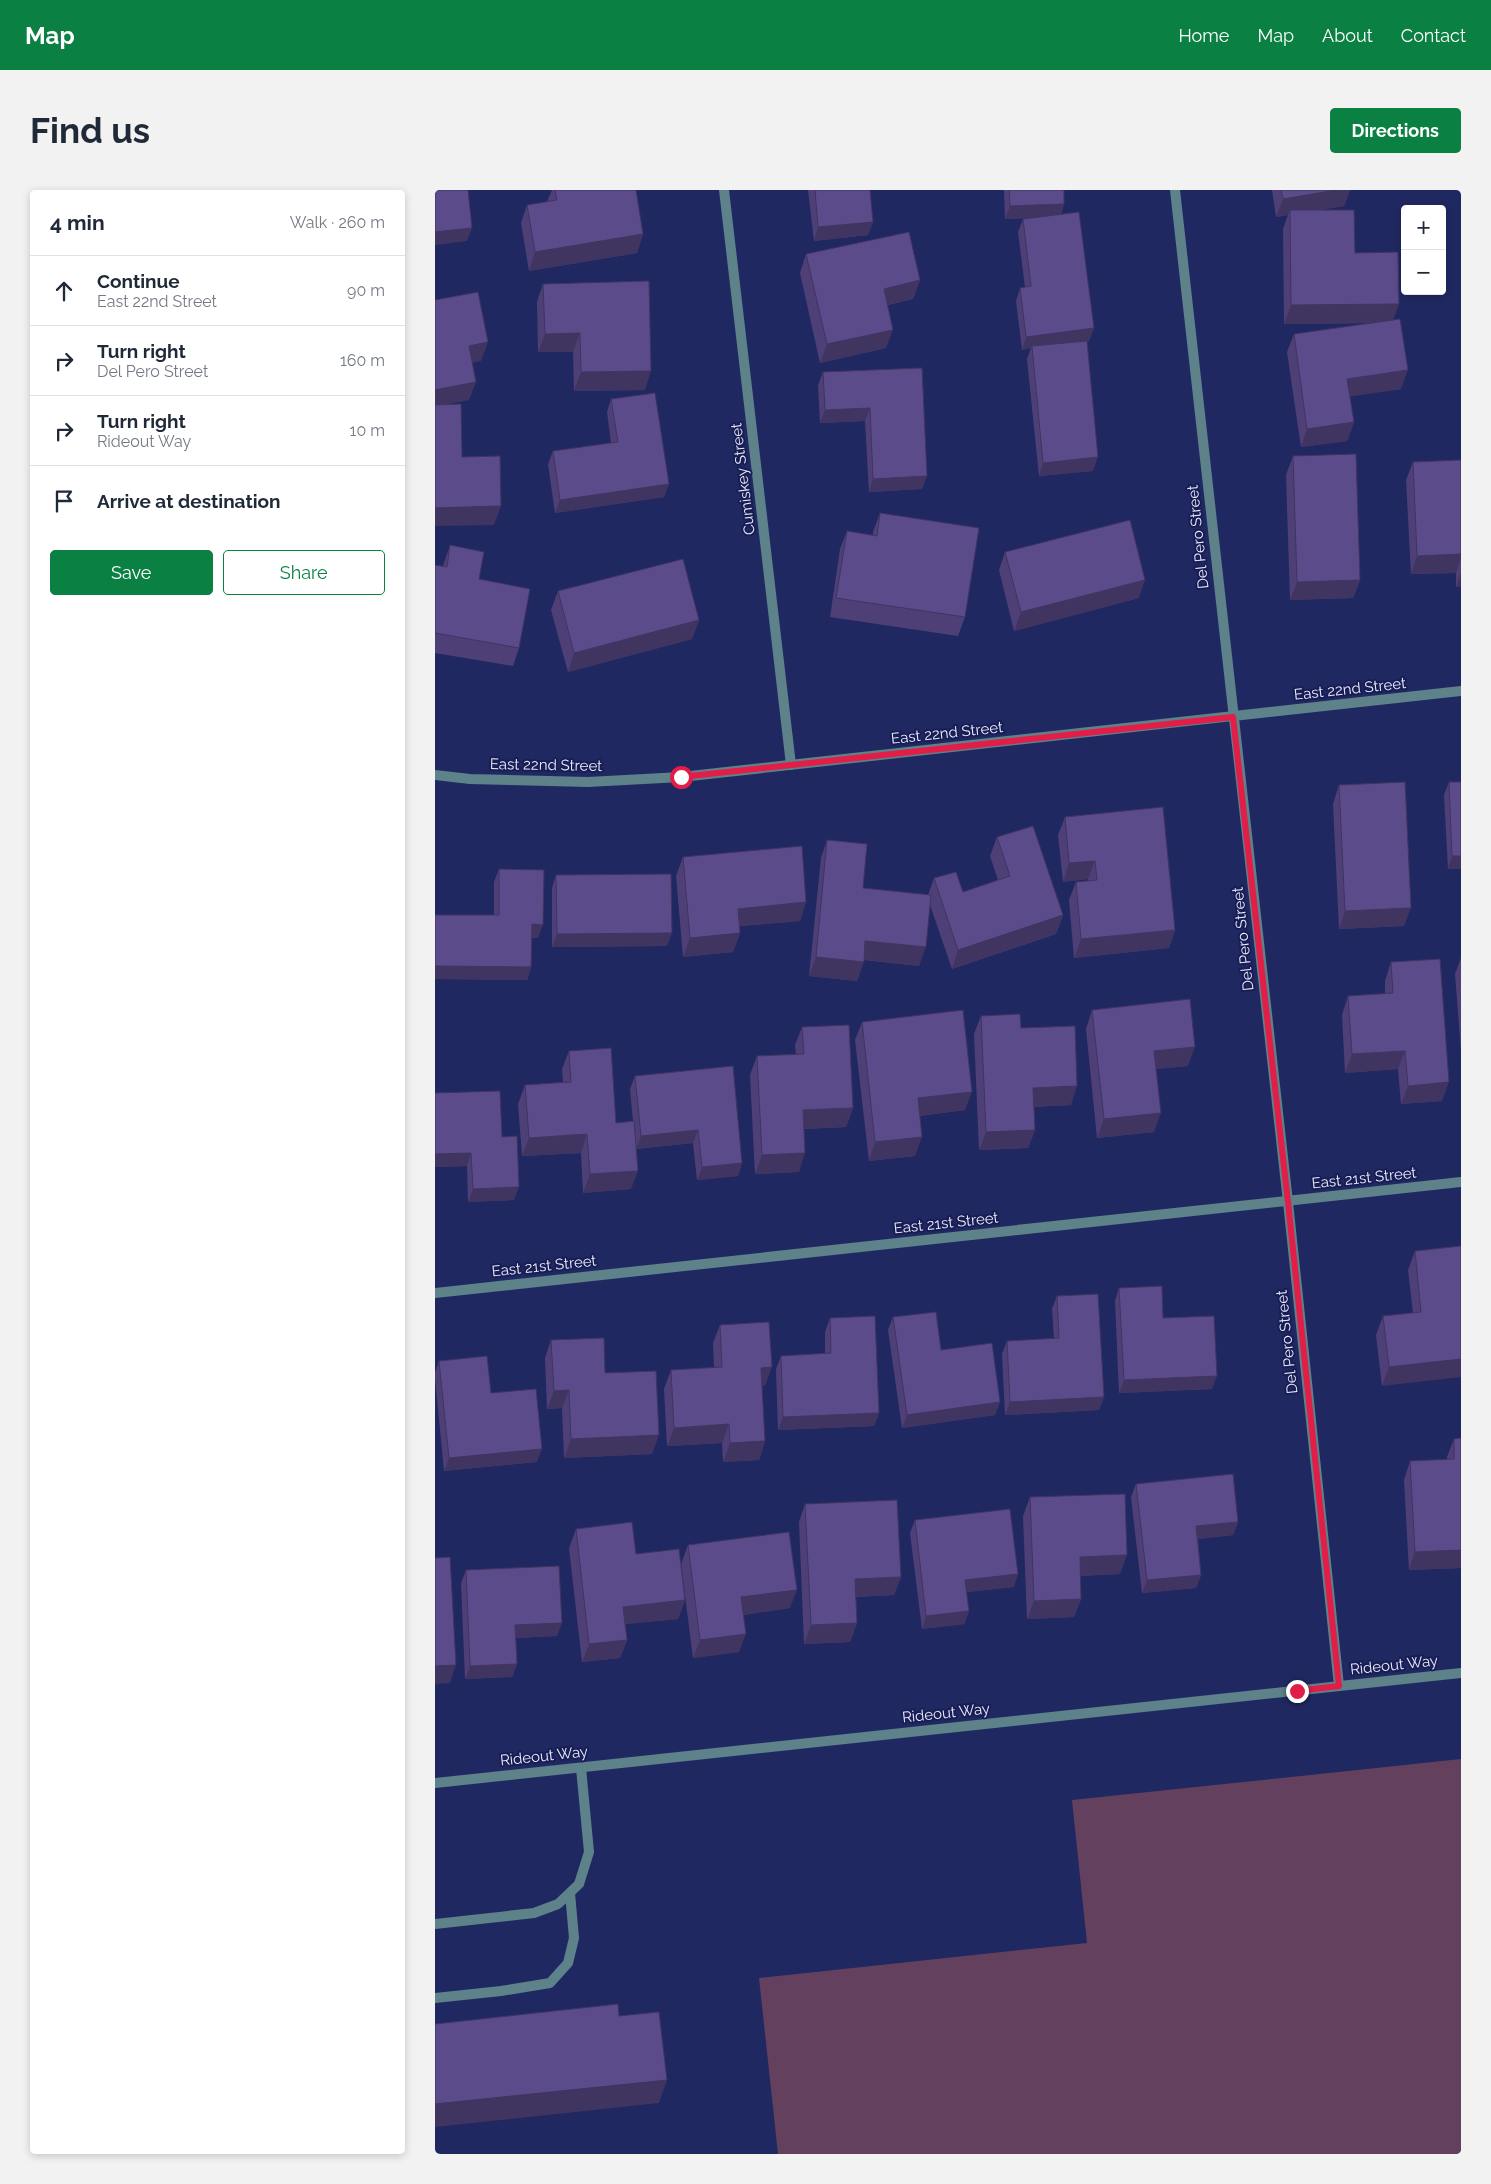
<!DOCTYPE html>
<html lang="en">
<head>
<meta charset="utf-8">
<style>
	:root { --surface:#fff; --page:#f2f2f3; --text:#1f2937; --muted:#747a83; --line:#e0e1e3; --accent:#0b8043 }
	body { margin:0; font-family:Raleway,sans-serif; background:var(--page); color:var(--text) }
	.controls { position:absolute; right:15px; top:15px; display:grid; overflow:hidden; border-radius:5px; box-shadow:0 2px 8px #0003 }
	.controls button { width:45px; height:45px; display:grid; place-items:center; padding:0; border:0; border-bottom:1px solid var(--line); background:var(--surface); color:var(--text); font:25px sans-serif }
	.stop { position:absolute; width:15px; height:15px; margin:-11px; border:4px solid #e11d48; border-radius:50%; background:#fff }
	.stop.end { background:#e11d48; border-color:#fff; box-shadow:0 1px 5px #0008 }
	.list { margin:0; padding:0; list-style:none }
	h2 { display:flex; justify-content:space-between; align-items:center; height:65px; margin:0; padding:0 20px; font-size:21px }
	h2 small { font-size:16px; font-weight:400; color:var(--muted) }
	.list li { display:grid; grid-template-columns:32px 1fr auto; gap:15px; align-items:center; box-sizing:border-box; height:70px; padding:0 20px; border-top:1px solid var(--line) }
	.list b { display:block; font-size:19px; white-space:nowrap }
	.list p { margin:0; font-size:16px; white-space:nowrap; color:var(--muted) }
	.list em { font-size:16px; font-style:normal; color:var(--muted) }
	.actions { display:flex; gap:10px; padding:15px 20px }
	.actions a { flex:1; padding:11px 0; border:1px solid var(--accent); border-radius:5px; text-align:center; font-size:18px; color:var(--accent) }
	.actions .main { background:var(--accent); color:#fff }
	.icon { flex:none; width:28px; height:28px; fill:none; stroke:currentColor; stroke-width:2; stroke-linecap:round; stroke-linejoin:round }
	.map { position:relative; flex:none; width:1026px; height:1964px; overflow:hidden; border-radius:5px }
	header { display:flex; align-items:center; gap:30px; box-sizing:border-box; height:70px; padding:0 25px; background:var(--accent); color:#fff }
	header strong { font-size:24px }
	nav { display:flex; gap:28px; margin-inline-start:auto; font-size:18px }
	.intro { display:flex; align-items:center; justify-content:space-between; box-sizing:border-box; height:120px; padding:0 30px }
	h1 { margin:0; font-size:35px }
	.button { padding:12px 22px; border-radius:5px; background:var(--accent); color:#fff; font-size:18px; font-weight:700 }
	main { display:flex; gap:30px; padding:0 30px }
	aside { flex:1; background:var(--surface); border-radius:5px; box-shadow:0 2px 8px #0003 }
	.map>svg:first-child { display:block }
	.green { fill:#63405d }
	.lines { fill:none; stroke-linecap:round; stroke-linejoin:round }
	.service { stroke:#5d828a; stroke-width:10 }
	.minor { stroke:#5d828a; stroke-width:10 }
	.tertiary { stroke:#5d828a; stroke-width:10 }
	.wall { fill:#4e4077 }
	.shaded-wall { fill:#403461 }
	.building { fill:#5b4b8a; stroke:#403461 }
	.route { stroke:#e11d48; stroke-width:6 }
	.labels { text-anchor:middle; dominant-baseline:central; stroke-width:4; stroke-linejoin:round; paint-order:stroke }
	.street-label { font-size:15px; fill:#e9edfb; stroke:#181d55 }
</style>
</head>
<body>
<header>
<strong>Map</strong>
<nav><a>Home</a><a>Map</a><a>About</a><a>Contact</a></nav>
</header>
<div class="intro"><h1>Find us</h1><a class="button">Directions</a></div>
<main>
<aside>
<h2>4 min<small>Walk · 260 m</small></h2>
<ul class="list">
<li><svg class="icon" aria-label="ahead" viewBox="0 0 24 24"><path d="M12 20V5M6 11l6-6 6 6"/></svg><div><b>Continue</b><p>East 22nd Street</p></div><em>90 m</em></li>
<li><svg class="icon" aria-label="right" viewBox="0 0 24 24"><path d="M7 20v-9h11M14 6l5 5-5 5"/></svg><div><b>Turn right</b><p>Del Pero Street</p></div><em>160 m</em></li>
<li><svg class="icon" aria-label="right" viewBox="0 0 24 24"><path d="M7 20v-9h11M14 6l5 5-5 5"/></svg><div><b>Turn right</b><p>Rideout Way</p></div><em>10 m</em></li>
<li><svg class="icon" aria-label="arrive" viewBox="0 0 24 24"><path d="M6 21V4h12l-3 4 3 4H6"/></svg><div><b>Arrive at destination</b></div></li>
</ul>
<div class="actions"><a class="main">Save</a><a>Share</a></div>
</aside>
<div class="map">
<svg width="1026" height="1964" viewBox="0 0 1026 1964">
	<rect width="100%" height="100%" fill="#202861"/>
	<path class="green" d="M 1026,1569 L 1026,1964 L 343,1964 L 324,1788 L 652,1753 L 637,1610 Z"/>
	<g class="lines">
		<path class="service" d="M 0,1734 L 99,1723 L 123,1714 L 144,1694 L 154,1662 L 146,1578
			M 0,1808 L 66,1801 L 115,1793 L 133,1773 L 139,1748 L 135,1703"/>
		<path class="minor" d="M 289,0 L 356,575
			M 740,0 L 853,1012 L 904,1496
			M 0,1103 L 1026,992
			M 0,1593 L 1026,1483"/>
		<path class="tertiary" d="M 0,585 L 35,589 L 153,592 L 246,587 L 1026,501"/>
	</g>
	<path class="wall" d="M 117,0 L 201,0 L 208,44 L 202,63 L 94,81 L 86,33 L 92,15 L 112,12 Z
		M 373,0 L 435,0 L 438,32 L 433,45 L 379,51 Z
		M 569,0 L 629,0 L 629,14 L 626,24 L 659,138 L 654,151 L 652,152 L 658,281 L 604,286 L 592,169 L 596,158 L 587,160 L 581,111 L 585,98 L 590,97 L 583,42 L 588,29 L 594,28 L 570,29 Z
		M 837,0 L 915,0 L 909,16 L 884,20 L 920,63 L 958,130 L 966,199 L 915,206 L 919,232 L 912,251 L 866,257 L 852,162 L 859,144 L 935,133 L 849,134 L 848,39 L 853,25 L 841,27 Z
		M 371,64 L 485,90 L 478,109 L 453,115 L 451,158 L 385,173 L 365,83 Z
		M 108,94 L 210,200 L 139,201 L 138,162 L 103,162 L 102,112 Z
		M 487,178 L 487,299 L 434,302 L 430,231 L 385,233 L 383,195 L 388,182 Z
		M 176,209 L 234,294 L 229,307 L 120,323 L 113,274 L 118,261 L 176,253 L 172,222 Z
		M 858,266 L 925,390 L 918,408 L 855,410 L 851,285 Z
		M 1026,270 L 1026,396 L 1021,397 L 1021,383 L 976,384 L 971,290 L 978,272 Z
		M 445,323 L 530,427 L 523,446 L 395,427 L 405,359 L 412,341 L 438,345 L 438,342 Z
		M 15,355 L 44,389 L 84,458 L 78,476 L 0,463 L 0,375 L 8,376 Z
		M 570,362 L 704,408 L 579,441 L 564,380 Z
		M 123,401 L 264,430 L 257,449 L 133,482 L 116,420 Z
		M 1014,592 L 1026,592 L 1026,679 L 1013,679 L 1009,605 Z
		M 904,595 L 969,736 L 904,739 L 898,614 Z
		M 630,627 L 740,740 L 734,758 L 639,768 L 634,710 L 641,692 L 653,691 L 653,689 L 628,692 L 623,645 Z
		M 562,647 L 628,725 L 621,744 L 517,779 L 495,715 L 484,776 L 429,770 L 422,791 L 374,786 L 386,668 L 392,650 L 428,698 L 493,705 L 499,688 L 528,702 L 563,690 L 555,666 Z
		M 248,667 L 371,712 L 365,731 L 305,736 L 305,743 L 298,762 L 248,767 L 241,686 Z
		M 64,679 L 103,748 L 97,748 L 96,777 L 92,790 L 0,789 L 0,725 L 59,725 L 59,692 Z
		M 121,685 L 232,756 L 117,757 L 117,698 Z
		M 1026,768 L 1026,861 L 1020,784 Z
		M 956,772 L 1007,911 L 966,914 L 963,879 L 910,883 L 907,825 L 913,806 L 950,804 L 950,791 Z
		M 657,820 L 753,876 L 721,879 L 719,942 L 662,948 L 651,839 Z
		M 546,826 L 586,838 L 636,915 L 599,917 L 600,940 L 593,958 L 544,960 L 539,844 Z
		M 427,832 L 530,920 L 485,926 L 480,966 L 434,971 L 420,850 Z
		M 367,837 L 418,918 L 411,937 L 369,939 L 364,982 L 320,984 L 315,885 L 322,866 L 361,864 L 360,855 Z
		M 134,861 L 181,933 L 198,931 L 195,899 L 200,886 L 307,973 L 303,986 L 262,990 L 258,953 L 201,959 L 196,999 L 148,1003 L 146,963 L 87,966 L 83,914 L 90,895 L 128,892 L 127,879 Z
		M 67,947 L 79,1010 L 33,1012 L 32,976 L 0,977 Z
		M 1026,1056 L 947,1196 L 941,1145 L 948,1126 L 978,1123 L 973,1080 L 980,1061 Z
		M 684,1098 L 728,1128 L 777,1199 L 684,1203 L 680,1111 Z
		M 622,1106 L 669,1207 L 664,1220 L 570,1225 L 567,1164 L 572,1151 L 619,1149 L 617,1119 Z
		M 458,1127 L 506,1160 L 565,1212 L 560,1225 L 467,1238 L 453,1140 Z
		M 395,1128 L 444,1223 L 439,1236 L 343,1240 L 341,1179 L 346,1166 L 390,1164 L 390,1142 Z
		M 285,1135 L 330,1196 L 327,1196 L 330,1251 L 324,1270 L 288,1272 L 287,1253 L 232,1256 L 229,1199 L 236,1180 L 279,1178 L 278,1153 Z
		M 116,1150 L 170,1183 L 217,1264 L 129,1268 L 127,1218 L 112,1219 L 110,1168 Z
		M 4,1171 L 102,1272 L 9,1281 L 0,1188 L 0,1183 Z
		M 1019,1249 L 1026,1378 L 974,1380 L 969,1290 L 975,1271 L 1012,1270 L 1012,1267 Z
		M 701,1294 L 803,1332 L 798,1345 L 763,1349 L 766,1385 L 761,1398 L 707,1403 L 696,1307 Z
		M 595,1307 L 685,1384 L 645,1386 L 646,1409 L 639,1427 L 592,1429 L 588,1326 Z
		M 370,1314 L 466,1387 L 459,1405 L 420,1407 L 422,1433 L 415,1452 L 369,1454 L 364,1332 Z
		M 480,1330 L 579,1397 L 531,1402 L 534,1421 L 529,1434 L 487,1439 L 475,1343 Z
		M 141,1339 L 201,1364 L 250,1410 L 243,1429 L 190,1434 L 192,1450 L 185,1468 L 147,1472 L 134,1358 Z
		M 253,1355 L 355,1418 L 308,1425 L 304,1462 L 258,1468 L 246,1374 Z
		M 31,1380 L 122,1446 L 81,1448 L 82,1474 L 77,1487 L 30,1489 L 26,1393 Z"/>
	<path class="shaded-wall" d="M 901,0 L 915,0 L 909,16 L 855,25 L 855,20 L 853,25 L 841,27 L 848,9 Z
		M 629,14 L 624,27 L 570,29 L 575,16 Z
		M 438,32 L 433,45 L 379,51 L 383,37 Z
		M 37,38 L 32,51 L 0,55 L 0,42 Z
		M 208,44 L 202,63 L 94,81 L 100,62 Z
		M 485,90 L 478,109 L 442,117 L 449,99 Z
		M 964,114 L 957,133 L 849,134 L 856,115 Z
		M 659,138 L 654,151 L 597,158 L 597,156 L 596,158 L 587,160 L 591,147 Z
		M 458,140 L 451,158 L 385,173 L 392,154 Z
		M 145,143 L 138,162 L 103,162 L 110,144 Z
		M 53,152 L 46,171 L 27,175 L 34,156 Z
		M 973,180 L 966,199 L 906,208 L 912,189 Z
		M 216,181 L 210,200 L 139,201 L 146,182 Z
		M 41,192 L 34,210 L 0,217 L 0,200 Z
		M 435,218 L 430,231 L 385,233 L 390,220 Z
		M 919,232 L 912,251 L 866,257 L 872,239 Z
		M 663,267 L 658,281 L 604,286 L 608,273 Z
		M 492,286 L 487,299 L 434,302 L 438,289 Z
		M 234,294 L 229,307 L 120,323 L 125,310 Z
		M 66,316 L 59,335 L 0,336 L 0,318 Z
		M 1026,364 L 1026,368 L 1021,383 L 976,384 L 982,366 Z
		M 1026,383 L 1026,396 L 1021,397 Z
		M 710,390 L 704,408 L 579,441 L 586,422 Z
		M 925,390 L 918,408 L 855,410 L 862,392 Z
		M 264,430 L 257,449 L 133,482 L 139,463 Z
		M 1017,666 L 1026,666 L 1026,679 L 1013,679 Z
		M 660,671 L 653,689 L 628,692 L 634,673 Z
		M 371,712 L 365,731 L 296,737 L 303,719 Z
		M 976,718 L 969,736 L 904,739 L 910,721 Z
		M 628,725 L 621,744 L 517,779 L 523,760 Z
		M 97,734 L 108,735 L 103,748 L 92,747 Z
		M 740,740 L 734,758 L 639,768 L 646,749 Z
		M 237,743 L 232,756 L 117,757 L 122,744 Z
		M 305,743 L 298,762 L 248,767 L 255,748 Z
		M 430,751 L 491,757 L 484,776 L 424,769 Z
		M 381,767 L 429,772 L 422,791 L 374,786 Z
		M 0,776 L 96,777 L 92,790 L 0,789 Z
		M 760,857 L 753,876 L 713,880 L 719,861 Z
		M 970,861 L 963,879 L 910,883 L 917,864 Z
		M 1014,892 L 1007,911 L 966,914 L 973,896 Z
		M 642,896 L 636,915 L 591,917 L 598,898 Z
		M 537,902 L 530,920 L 476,927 L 483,908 Z
		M 418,918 L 411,937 L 362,939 L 368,920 Z
		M 726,923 L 719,942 L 662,948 L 669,929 Z
		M 263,940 L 258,953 L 201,959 L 206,946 Z
		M 600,940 L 593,958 L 544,960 L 551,942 Z
		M 152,944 L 146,963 L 87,966 L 94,948 Z
		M 487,947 L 480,966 L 434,971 L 440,952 Z
		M 36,963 L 32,976 L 0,977 L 0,964 Z
		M 370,963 L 364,982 L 320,984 L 327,965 Z
		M 307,973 L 303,986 L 262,990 L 267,977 Z
		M 203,981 L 196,999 L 148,1003 L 155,984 Z
		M 84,997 L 79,1010 L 33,1012 L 38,999 Z
		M 1026,1169 L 1026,1187 L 947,1196 L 954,1177 Z
		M 337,1177 L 330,1196 L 319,1196 L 326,1178 Z
		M 782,1186 L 777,1199 L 684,1203 L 689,1190 Z
		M 134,1200 L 127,1218 L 112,1219 L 119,1201 Z
		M 669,1207 L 664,1220 L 570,1225 L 575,1212 Z
		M 565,1212 L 560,1225 L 467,1238 L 472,1225 Z
		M 444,1223 L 439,1236 L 343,1240 L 348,1227 Z
		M 294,1234 L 287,1253 L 232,1256 L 239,1238 Z
		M 224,1245 L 217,1264 L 129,1268 L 136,1249 Z
		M 330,1251 L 324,1270 L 288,1272 L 295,1253 Z
		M 107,1259 L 102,1272 L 9,1281 L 14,1268 Z
		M 803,1332 L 798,1345 L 757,1350 L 761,1336 Z
		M 1026,1360 L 1026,1378 L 974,1380 L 980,1362 Z
		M 692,1365 L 685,1384 L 638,1386 L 645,1367 Z
		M 583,1384 L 579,1397 L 525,1403 L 530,1390 Z
		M 766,1385 L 761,1398 L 707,1403 L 712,1390 Z
		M 466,1387 L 459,1405 L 413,1407 L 420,1389 Z
		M 362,1400 L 355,1418 L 299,1426 L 306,1407 Z
		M 646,1409 L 639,1427 L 592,1429 L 599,1411 Z
		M 250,1410 L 243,1429 L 181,1435 L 188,1417 Z
		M 534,1421 L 529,1434 L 487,1439 L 491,1426 Z
		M 127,1433 L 122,1446 L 76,1448 L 80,1435 Z
		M 422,1433 L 415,1452 L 369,1454 L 376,1435 Z
		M 311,1444 L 304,1462 L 258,1468 L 265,1450 Z
		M 192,1450 L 185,1468 L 147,1472 L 154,1454 Z
		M 82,1474 L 77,1487 L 30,1489 L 35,1476 Z
		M 21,1475 L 15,1493 L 0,1494 L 0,1476 Z
		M 232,1890 L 224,1913 L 0,1937 L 0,1914 Z"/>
	<path class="building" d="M 0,0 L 33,0 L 37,38 L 0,42 Z
		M 120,0 L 201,0 L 208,44 L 100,62 L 92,15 L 122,10 Z
		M 380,0 L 435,0 L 438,32 L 383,37 Z
		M 574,0 L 629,0 L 629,14 L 575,16 Z
		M 846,0 L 901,0 L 848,9 Z
		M 855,20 L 919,20 L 920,63 L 963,62 L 964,114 L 856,115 Z
		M 644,22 L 659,138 L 591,147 L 585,98 L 596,96 L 588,29 Z
		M 474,42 L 485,90 L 449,99 L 458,140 L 392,154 L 371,64 Z
		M 214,91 L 216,181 L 146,182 L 145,143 L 110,144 L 108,94 Z
		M 43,102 L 53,152 L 34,156 L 41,192 L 0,200 L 0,110 Z
		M 965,129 L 973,180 L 912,189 L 919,232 L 872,239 L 859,144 Z
		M 652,151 L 663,267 L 608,273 L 597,156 Z
		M 487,178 L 492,286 L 438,289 L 435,218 L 390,220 L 388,182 Z
		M 220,203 L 234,294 L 125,310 L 118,261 L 183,252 L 176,209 Z
		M 26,214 L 27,267 L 65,266 L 66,316 L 0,318 L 0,215 Z
		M 921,264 L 925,390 L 862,392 L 858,266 Z
		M 1026,270 L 1026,364 L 982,366 L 978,272 Z
		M 445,323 L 544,338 L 530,427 L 401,408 L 412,341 L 442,346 Z
		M 695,330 L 710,390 L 586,422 L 570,362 Z
		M 15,355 L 49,362 L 44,389 L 95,399 L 84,458 L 0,443 L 0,375 L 12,377 Z
		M 248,369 L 264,430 L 139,463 L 123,401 Z
		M 970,592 L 976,718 L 910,721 L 904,595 Z
		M 1014,592 L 1026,592 L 1026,666 L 1017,666 Z
		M 728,617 L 740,740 L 646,749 L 641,692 L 662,690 L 660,671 L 634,673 L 630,627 Z
		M 598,636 L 628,725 L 523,760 L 499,688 L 521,682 L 528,702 L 575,686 L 562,647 Z
		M 392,650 L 432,654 L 428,698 L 496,705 L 491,757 L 430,751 L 429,772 L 381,767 Z
		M 367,656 L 371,712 L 303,719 L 305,743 L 255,748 L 248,667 Z
		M 64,679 L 109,680 L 108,735 L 97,734 L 96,777 L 0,776 L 0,725 L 64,725 Z
		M 236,684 L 237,743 L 122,744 L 121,685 Z
		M 1005,769 L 1014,892 L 973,896 L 970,861 L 917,864 L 913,806 L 958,803 L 956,772 Z
		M 755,809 L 760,857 L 719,861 L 726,923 L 669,929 L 657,820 Z
		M 528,820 L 537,902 L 483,908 L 487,947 L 440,952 L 427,832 Z
		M 585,824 L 586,838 L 640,836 L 642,896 L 598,898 L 600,940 L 551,942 L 546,826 Z
		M 414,835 L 418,918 L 368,920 L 370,963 L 327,965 L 322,866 L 369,864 L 367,837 Z
		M 176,858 L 181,933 L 199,931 L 203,981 L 155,984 L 152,944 L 94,948 L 90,895 L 136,892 L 134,861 Z
		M 298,876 L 307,973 L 267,977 L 263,940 L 206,946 L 200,886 Z
		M 65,901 L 67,947 L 82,946 L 84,997 L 38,999 L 36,963 L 0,964 L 0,903 Z
		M 1026,1056 L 1026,1169 L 954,1177 L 948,1126 L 986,1122 L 980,1061 Z
		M 727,1096 L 728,1128 L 779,1126 L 782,1186 L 689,1190 L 684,1098 Z
		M 663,1104 L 669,1207 L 575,1212 L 572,1151 L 624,1148 L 622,1106 Z
		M 501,1122 L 506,1160 L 557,1153 L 565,1212 L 472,1225 L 458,1127 Z
		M 440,1126 L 444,1223 L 348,1227 L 346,1166 L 396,1163 L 395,1128 Z
		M 334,1132 L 337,1177 L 326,1178 L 330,1251 L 295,1253 L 294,1234 L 239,1238 L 236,1180 L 287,1177 L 285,1135 Z
		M 169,1148 L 170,1183 L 221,1181 L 224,1245 L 136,1249 L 134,1200 L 119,1201 L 116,1150 Z
		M 52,1166 L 56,1203 L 101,1199 L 107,1259 L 14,1268 L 4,1171 Z
		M 1026,1248 L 1026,1360 L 980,1362 L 975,1271 L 1019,1269 L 1019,1249 Z
		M 798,1284 L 803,1332 L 761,1336 L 766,1385 L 712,1390 L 701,1294 Z
		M 690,1304 L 692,1365 L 645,1367 L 646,1409 L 599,1411 L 595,1307 Z
		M 462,1310 L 466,1387 L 420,1389 L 422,1433 L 376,1435 L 370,1314 Z
		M 575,1319 L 583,1384 L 530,1390 L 534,1421 L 491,1426 L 480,1330 Z
		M 197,1332 L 201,1364 L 244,1359 L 250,1410 L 188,1417 L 192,1450 L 154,1454 L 141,1339 Z
		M 354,1342 L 362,1400 L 306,1407 L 311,1444 L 265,1450 L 253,1355 Z
		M 15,1367 L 21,1475 L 0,1476 L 0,1368 Z
		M 124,1376 L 127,1433 L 80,1435 L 82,1474 L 35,1476 L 31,1380 Z
		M 183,1814 L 184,1826 L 224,1822 L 232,1890 L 0,1914 L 0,1834 Z"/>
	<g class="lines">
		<path class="route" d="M 246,587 L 798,527 L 853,1012 L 904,1496 L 862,1501"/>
	</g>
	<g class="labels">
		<g class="street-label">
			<text transform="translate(308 289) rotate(-97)">Cumiskey Street</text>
			<text transform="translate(763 347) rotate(-96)">Del Pero Street</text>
			<text transform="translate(915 499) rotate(-6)">East 22nd Street</text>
			<text transform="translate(512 543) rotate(-6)">East 22nd Street</text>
			<text transform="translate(111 575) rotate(1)">East 22nd Street</text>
			<text transform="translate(808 749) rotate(-96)">Del Pero Street</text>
			<text transform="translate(929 988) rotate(-6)">East 21st Street</text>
			<text transform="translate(511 1033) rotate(-6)">East 21st Street</text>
			<text transform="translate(109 1076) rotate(-6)">East 21st Street</text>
			<text transform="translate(852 1152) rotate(-96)">Del Pero Street</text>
			<text transform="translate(959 1475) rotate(-6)">Rideout Way</text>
			<text transform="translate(511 1523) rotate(-6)">Rideout Way</text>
			<text transform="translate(109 1566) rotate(-6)">Rideout Way</text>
		</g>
	</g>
</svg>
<div class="controls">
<button>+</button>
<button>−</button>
</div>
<div class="stop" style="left:246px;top:587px"></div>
<div class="stop end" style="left:862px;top:1501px"></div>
</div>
</main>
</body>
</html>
